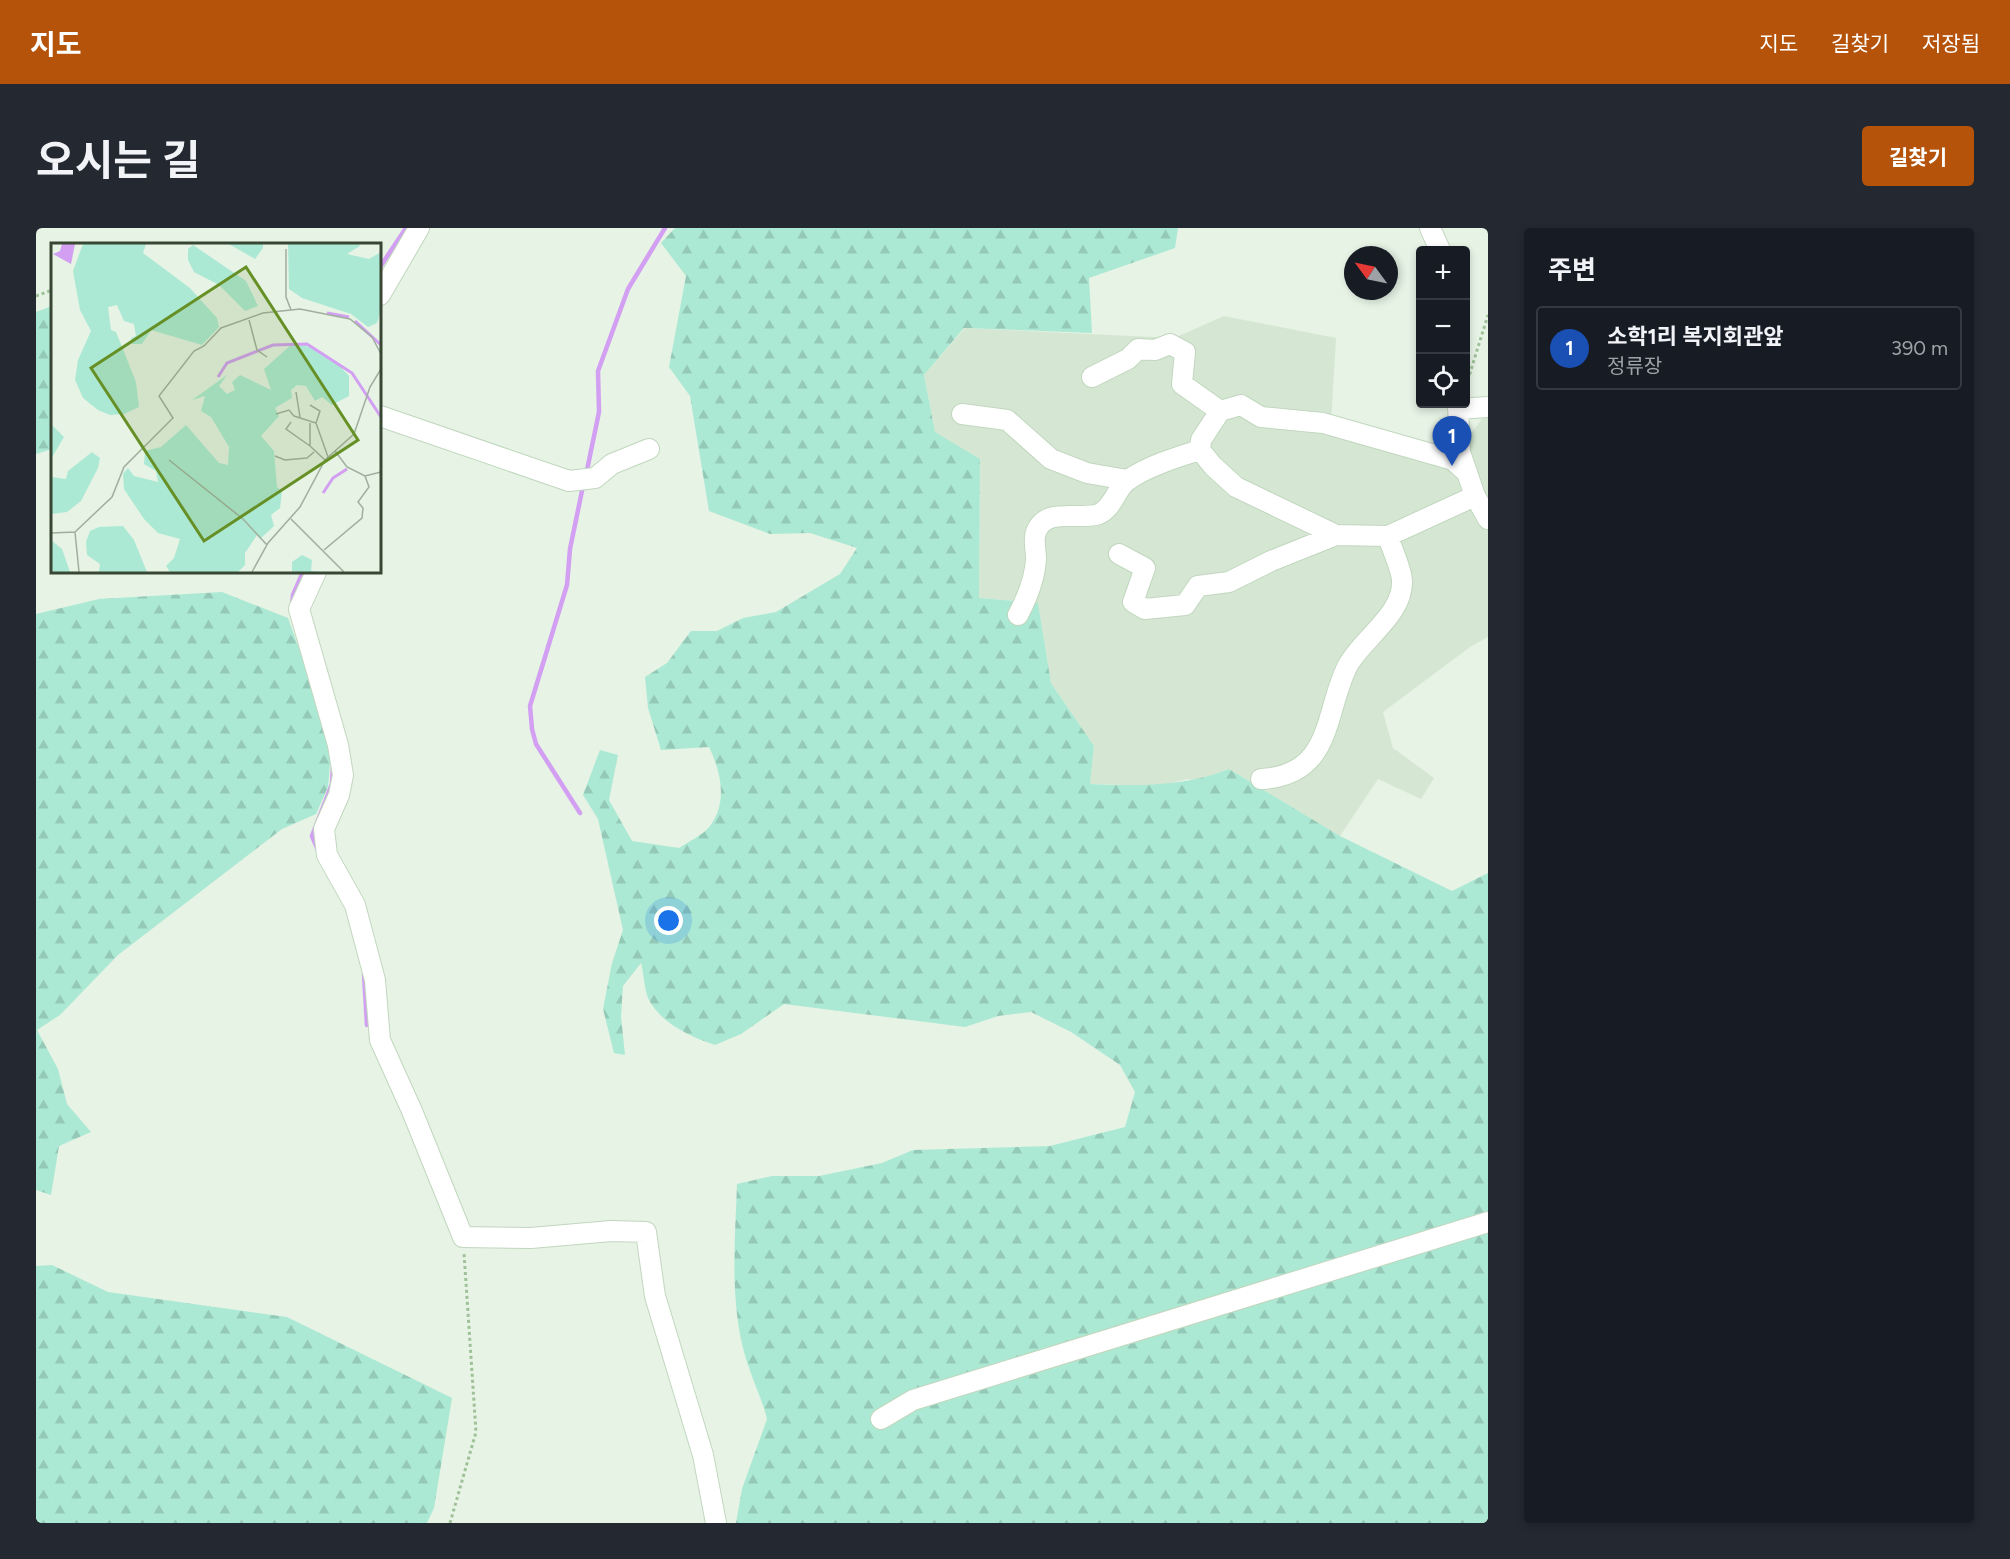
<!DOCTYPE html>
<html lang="ko">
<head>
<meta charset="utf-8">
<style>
	:root { --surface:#171b24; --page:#242831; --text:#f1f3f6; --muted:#9ea1a6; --line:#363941; --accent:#b45309 }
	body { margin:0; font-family:Figtree,"Noto Sans KR",sans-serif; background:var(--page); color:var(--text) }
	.controls { position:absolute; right:18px; top:18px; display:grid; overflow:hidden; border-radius:6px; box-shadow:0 3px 9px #0003 }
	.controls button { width:54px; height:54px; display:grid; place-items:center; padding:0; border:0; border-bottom:2px solid var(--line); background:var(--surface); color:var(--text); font:30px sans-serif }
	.compass { position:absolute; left:1308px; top:18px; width:54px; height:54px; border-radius:50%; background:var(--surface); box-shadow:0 3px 9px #0003; rotate:303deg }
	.you { position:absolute; left:633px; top:693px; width:21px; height:21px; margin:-15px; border:4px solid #fff; border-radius:50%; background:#1a73e8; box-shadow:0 0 0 9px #1a73e833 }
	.badge { display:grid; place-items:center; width:39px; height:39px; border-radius:50%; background:var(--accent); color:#fff; font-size:20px; font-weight:700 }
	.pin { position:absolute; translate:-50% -50px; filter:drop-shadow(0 2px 3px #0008) }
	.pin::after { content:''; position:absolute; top:32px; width:21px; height:18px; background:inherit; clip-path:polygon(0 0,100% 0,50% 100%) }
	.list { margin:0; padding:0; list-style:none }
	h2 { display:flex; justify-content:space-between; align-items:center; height:78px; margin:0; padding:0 24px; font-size:26px }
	h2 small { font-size:20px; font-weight:400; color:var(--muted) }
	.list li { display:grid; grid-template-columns:39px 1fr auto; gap:18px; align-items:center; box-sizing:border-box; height:84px; margin:0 12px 12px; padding:0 12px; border:2px solid var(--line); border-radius:6px }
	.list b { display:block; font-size:22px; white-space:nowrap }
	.list p { margin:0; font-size:20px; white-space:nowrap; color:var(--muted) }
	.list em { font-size:20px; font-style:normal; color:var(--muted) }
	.icon { flex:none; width:33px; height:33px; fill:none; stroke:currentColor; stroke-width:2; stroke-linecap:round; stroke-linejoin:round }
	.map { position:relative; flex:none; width:1452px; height:1295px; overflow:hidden; border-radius:6px }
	header { display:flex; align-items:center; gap:36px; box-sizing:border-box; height:84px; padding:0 30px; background:var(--accent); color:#fff }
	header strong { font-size:28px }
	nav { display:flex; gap:33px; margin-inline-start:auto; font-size:21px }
	.intro { display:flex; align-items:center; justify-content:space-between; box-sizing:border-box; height:144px; padding:0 36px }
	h1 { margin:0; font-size:42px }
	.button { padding:15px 27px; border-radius:6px; background:var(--accent); color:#fff; font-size:21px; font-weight:700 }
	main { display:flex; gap:36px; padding:0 36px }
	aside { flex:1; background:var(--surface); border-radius:6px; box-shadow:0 3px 9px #0003 }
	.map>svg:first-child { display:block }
	.residential { fill:#d5e7d3 }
	.forest { fill:url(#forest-firs) }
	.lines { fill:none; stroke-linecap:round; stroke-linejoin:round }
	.stream { stroke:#d29ff2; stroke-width:4.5 }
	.minor-casing { stroke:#c1d7be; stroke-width:22 }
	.path { stroke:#9ec198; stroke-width:3; stroke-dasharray:3 3; stroke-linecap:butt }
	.minor { stroke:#fff; stroke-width:20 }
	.inset-river { fill:none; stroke:#d29ff2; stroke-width:3 }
	.inset-road { fill:none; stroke:#a0ae9e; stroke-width:1.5 }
	.view { fill:#669026; fill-opacity:0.15; stroke:#669026; stroke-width:3 }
	.inset-edge { fill:none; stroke:#384634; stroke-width:3 }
</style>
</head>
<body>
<header>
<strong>지도</strong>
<nav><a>지도</a><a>길찾기</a><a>저장됨</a></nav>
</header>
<div class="intro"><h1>오시는 길</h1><a class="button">길찾기</a></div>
<main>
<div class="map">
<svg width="1452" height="1295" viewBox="0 0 1452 1295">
	<defs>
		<pattern id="forest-firs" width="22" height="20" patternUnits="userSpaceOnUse" patternTransform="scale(1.5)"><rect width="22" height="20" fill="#ace9d4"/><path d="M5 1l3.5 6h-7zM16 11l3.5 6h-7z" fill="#95c9b7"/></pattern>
	</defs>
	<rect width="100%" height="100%" fill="#e6f3e5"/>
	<path class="residential" d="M 1188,88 L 1300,110 L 1295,195 L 1419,227 L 1448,188 L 1452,188 L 1452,409 L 1434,419 L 1347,484 L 1357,520 L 1398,550 L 1385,571 L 1342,551 L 1304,608 L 1193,541 L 1164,553 L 1151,551 L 1123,558 L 1054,556 L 1058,518 L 1015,455 L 1002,375 L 943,370 L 944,231 L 899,205 L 888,147 L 929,100 L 1138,110 Z"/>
	<path class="forest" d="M 639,0 L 1142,0 L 1139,20 L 1053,50 L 1056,105 L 928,100 L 888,147 L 899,204 L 944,231 L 943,370 L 1002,375 L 1015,455 L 1058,518 L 1054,556 C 1103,558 1148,559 1193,541 L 1304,608 L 1416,663 L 1452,645 L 1452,1295 L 700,1295 L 706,1261 L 731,1191 C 726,1171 717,1153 711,1134 C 693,1078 699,1014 701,956 L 736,948 L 783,948 L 846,935 L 877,922 L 1014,918 L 1089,899 L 1099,864 L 1084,837 L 1035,804 L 995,784 L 962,788 L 929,799 L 748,776 L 705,806 L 679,817 C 655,809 626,796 613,772 C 608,762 608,746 605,735 L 587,758 L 585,788 L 589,827 L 578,825 L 567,781 L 576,735 L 587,702 L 562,591 L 547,567 L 564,522 L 582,527 L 573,572 L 596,613 L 643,620 C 652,614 667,607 674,598 C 692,574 685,544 673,519 L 625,522 L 612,480 L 609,449 L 631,435 L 655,403 L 681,403 L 707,390 L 740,384 L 804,346 L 821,320 L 774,305 L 734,306 L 673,283 L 654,168 L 633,139 L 650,48 L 625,15 Z
		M 16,78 L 16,221 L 0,226 L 0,84 Z
		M 186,364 L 252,390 L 296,513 L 292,559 L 280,586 L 246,601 L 82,727 L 24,787 L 1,802 L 22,841 L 31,876 L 55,904 L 23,918 L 15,967 L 0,962 L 0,386 L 63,371 Z
		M 16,1037 L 72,1064 L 251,1089 L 416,1170 L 398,1280 L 391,1295 L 0,1295 L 0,1038 Z"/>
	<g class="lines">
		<path class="stream" d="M 344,39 L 370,0
			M 550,247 L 563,184 L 562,143 L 592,61 L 629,0
			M 256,378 L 257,367 L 267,344
			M 544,585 L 500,516 L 496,501 L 494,478 L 531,357 L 534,321 L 547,258
			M 282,622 L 276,608 L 296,556 L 297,539
			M 328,746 L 331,797"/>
		<defs>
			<path id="minor" d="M 1394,0 L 1404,22
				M 344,67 L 383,0
				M 1056,149 L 1092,131 L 1102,121 L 1119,122 L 1134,116 L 1149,124 L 1146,156 L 1184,183
				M 1422,176 L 1424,224 L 1439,268 L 1452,291
				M 1422,181 L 1452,179
				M 926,186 L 971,192 L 1015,231 L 1051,245 L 1091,252
				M 344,188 L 533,253 L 559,250 L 576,236 L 613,221
				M 1164,222 L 1177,238 L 1200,259 L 1300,307 L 1352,308 L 1439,268
				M 1083,326 L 1109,340 L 1097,374 L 1109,381 L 1149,377 L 1162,358 L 1193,354 L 1235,333 L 1300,307
				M 280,344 L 263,381 L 302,517 L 307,547 L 303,567 L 288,601 L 291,627 L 319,677 L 339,752 L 344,812 L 376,883 L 427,1009 L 495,1010 L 575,1003 L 610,1004 L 619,1068 L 667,1227 L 680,1295
				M 982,387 C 991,370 999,351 1000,331 C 1000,322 997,312 1000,304 C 1010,278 1044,293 1063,286 C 1078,279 1080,260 1092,252 C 1112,238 1141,229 1164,222 L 1165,212 L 1184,183 L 1205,177 L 1225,189 L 1287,195 L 1417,232 L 1430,244
				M 1225,551 C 1298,547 1288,483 1312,437 C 1327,410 1368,386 1366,352 C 1365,339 1356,322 1352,308
				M 845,1191 L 877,1172 L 1452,994"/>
		</defs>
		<use href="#minor" class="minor-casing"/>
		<path class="path" d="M 0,68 L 16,62
			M 1430,158 L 1452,87
			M 414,1295 L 440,1204 L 428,1025"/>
		<use href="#minor" class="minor"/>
	</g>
	<g transform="translate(15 15)">
		<rect width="330" height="330" fill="#e6f3e5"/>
		<path d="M 32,1 L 95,1 L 92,10 L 139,45 L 166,75 L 168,84 L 151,102 L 100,87 L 91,101 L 81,101 L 80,95 L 85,93 L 83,81 L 73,78 L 66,62 L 57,64 L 60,87 L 65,89 L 85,139 L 88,164 L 73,171 L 59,172 L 47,167 L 32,155 L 24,137 L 27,117 L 40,88 L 29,67 L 22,28 ZM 178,1 L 212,1 L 212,5 L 204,16 ZM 237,1 L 308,1 L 309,3 L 296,11 L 318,16 L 330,9 L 330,67 L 326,80 L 317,84 L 300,71 L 251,55 L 238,46 ZM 142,2 L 195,38 L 207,63 L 194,68 L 168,42 L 143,29 L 137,17 L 137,6 ZM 242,100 L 263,105 L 285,119 L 298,133 L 298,153 L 281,162 L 271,154 L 264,158 L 255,143 L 246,142 L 240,147 L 241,155 L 224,165 L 228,173 L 210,193 L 223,208 L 226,244 L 231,248 L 229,265 L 220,272 L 223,283 L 209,296 L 206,292 L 194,310 L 194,322 L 187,329 L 119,329 L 115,323 L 123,315 L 129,296 L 107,290 L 93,276 L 73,246 L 72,231 L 77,225 L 83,233 L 107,239 L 105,228 L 93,221 L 94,208 L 110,204 L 135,182 L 168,220 L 177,222 L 178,204 L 160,174 L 150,168 L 154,153 L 141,157 L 176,132 L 168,143 L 176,151 L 184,147 L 181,139 L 189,132 L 220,147 L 213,126 ZM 0,181 L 13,194 L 0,216 ZM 41,209 L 49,215 L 47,225 L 30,258 L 16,269 L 0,271 L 0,234 L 15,236 L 17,228 ZM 72,283 L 83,297 L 96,329 L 48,329 L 49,321 L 36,312 L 35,299 L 39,288 L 48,284 ZM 0,297 L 11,306 L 19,329 L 0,329 ZM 251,312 L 261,317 L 260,328 L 269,329 L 241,329 L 241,319 Z" fill="#ace9d4"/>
		<path d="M 11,1 L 24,1 L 20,21 L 2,11 L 9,8 Z" fill="#d29ff2"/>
		<path class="inset-river" d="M 276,70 L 298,74M 304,78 L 330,102M 167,134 L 176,120 L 222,102 L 256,101 L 301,130 L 330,174M 272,250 L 282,235 L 296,226"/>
		<path class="inset-road" d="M 235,6 L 235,54 L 240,67M 198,77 L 206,107 L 216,114M 245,149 L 249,174M 259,162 L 269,168 L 265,180M 225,171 L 238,167 L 243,173 L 265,180 L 277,214M 240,179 L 235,186 L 259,203M 259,180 L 259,203 L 274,217M 284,208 L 296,224 L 314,233 L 330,229M 224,213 L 234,217 L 256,215 L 263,209M 118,217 L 192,276 L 216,302M 240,276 L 293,329M 24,289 L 28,329M 0,290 L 24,289 L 61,254 L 73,224 L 122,175 L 108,153 L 143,108 L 153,103 L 170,85 L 212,70 L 249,66 L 299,76 L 321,94 L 330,111M 273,307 L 311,275 L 312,265 L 307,259 L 318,244 L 314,233M 201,329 L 217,300 L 249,264 L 274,217 L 303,191 L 319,144 L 330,126"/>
		<path class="view" d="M 195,24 L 307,197 L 153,298 L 40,125 Z"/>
		<rect width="330" height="330" class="inset-edge"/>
	</g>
</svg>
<div class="controls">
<button>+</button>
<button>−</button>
<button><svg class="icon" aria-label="locate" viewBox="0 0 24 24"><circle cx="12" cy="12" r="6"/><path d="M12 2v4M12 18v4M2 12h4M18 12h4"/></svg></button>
</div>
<svg class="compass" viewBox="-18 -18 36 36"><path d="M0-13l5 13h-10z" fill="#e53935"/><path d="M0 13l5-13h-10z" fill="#9ea1a6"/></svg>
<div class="you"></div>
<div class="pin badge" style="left:1416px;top:238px;background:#1a4fb4">1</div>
</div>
<aside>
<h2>주변<small></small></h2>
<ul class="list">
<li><span class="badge" style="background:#1a4fb4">1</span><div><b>소학1리 복지회관앞</b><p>정류장</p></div><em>390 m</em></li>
</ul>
</aside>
</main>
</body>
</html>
